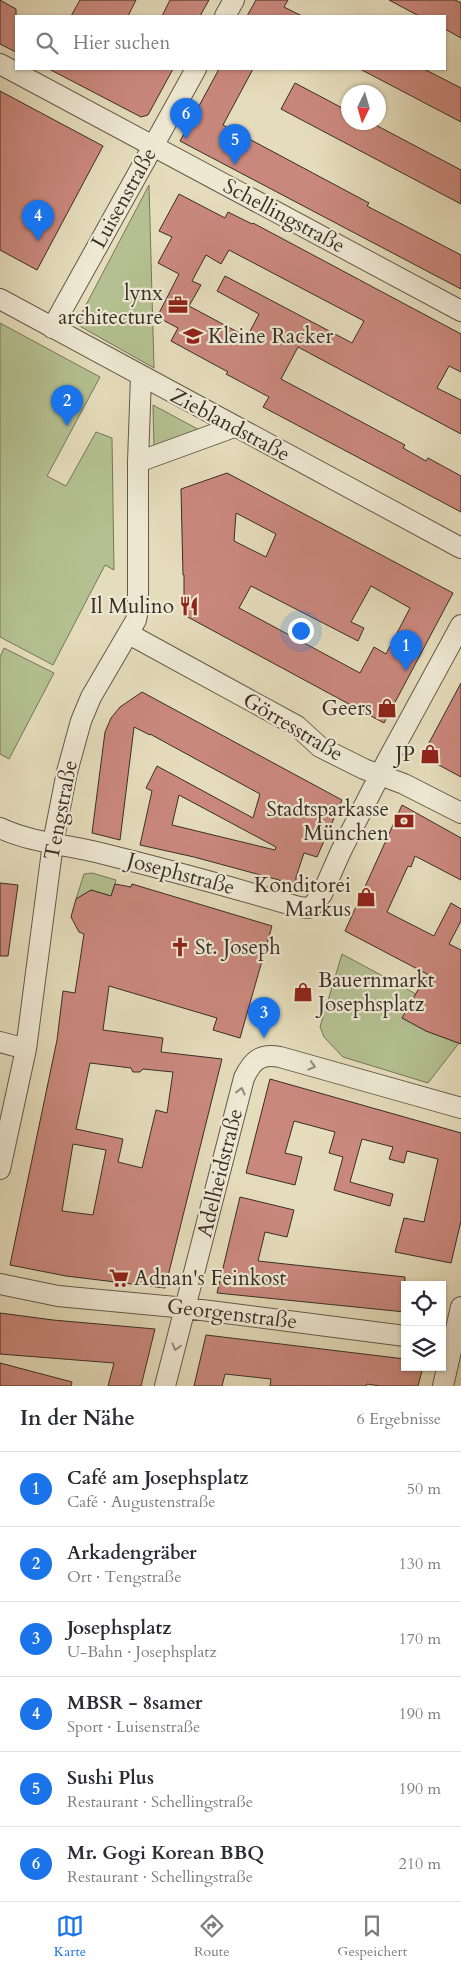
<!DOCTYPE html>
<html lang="de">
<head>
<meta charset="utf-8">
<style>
	:root { --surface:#fff; --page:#f7f7f7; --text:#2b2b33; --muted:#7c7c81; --line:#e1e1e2; --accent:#1a73e8 }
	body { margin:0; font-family:Cardo,serif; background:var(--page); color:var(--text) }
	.controls { position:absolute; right:15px; bottom:15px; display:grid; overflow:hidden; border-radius:0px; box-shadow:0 1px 4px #0004 }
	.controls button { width:45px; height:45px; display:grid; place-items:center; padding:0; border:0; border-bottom:1px solid var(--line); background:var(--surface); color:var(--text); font:25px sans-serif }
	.compass { position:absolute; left:341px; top:85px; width:45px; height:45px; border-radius:50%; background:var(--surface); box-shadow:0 1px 4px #0004; rotate:185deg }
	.you { position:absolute; left:300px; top:630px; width:18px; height:18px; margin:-12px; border:4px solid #fff; border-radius:50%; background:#1a73e8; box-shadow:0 0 0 8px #1a73e833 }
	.badge { display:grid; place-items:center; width:32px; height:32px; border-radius:50%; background:var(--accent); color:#fff; font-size:16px; font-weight:700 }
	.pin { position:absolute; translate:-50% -41px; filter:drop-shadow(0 1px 2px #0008) }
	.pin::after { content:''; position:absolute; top:26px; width:18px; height:15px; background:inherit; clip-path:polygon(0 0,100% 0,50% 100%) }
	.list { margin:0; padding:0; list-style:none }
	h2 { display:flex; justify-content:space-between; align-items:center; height:65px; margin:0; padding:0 20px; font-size:21px }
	h2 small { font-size:16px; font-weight:400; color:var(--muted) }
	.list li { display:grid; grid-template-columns:32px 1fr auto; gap:15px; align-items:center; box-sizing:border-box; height:75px; padding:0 20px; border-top:1px solid var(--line) }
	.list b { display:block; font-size:19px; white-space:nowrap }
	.list p { margin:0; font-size:16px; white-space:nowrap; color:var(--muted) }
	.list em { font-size:16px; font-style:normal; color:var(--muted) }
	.icon { flex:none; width:28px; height:28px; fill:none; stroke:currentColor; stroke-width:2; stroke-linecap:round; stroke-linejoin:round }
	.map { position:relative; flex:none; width:461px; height:1386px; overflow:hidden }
	.search { position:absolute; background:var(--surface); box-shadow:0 1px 4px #0004; left:15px; right:15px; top:15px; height:55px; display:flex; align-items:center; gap:12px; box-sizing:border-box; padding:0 18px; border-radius:0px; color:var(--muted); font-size:19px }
	.sheet { height:515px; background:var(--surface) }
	nav { display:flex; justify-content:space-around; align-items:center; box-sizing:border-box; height:70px; border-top:1px solid var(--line); background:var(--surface); font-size:14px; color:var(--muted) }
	nav a { display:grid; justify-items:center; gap:2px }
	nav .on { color:var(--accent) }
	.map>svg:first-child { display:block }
	.green { fill:#b4c091; stroke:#76775c }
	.building { fill:#ca887d; stroke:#382e26; fill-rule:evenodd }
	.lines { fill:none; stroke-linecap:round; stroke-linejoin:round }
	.minor-casing { stroke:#635a4b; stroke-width:22 }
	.minor { stroke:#eee8d3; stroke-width:20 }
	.oneway { stroke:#938b7c }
	.labels { text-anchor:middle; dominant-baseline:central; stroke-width:4.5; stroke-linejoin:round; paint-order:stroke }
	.street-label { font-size:21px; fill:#382e26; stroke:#eee8d3 }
	.poi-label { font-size:21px; fill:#382e26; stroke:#eee8d3; text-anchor:end }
</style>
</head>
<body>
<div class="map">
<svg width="461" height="1386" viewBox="0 0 461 1386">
	<rect width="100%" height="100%" fill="#e5dcbb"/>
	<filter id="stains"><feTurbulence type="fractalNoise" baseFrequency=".004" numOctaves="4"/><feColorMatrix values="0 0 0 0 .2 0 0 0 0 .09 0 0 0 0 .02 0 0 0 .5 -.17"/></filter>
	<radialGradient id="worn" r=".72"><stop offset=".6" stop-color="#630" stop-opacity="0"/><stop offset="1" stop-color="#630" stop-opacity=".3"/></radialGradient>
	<path class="green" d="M 149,185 L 154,368 L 76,324 Z
		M 0,323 L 100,377 L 47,476 L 66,486 L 96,432 L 112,438 L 114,570 L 105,565 L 53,665 L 0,637 Z
		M 153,405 L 205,433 L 154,450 Z
		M 4,648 L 54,673 L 9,759 L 0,754 L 0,657 Z
		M 92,873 L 116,880 L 111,896 L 91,890 L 76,899 L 84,874 Z
		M 342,954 L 416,994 L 403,1018 L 426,1031 L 459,1043 L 428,1083 L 343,1057 L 324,1037 L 320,1027 Z"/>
	<path class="building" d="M 0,0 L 16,9 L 16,52 L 0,44 Z
		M 80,0 L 136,0 L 128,16 L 71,16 Z
		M 170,0 L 209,0 L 200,16 L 162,16 Z
		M 256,0 L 288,0 L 284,7 L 302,16 L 247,16 Z
		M 389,0 L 455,0 L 461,3 L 461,38 L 445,29 L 445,16 L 419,16 Z
		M 49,69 L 173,69 L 148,115 L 141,117 Z
		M 219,69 L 253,69 L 223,125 L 369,203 L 367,206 L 461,255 L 461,289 L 180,141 Z
		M 360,69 L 424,69 L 461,88 L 461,122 Z
		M 295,83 L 348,111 L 348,122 L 370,122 L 461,170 L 461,204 L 281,109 Z
		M 0,91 L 103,146 L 37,270 L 0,250 Z
		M 179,194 L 225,218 L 228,212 L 252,224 L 253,223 L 461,334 L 461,372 L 449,366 L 437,388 L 461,400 L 461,434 L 298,347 L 281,379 L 405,445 L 403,448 L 426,461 L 428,458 L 461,476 L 461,512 L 263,407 L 269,397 L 226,374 L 228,372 L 171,341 L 178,328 L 157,317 L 179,274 L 158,263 L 172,237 L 159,231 ZM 229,250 L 364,321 L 352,343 L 225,276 L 217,291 L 259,314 L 247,337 L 189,306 L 201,285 L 192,281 L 206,255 L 221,264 Z
		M 227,473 L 453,593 L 384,723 L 184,615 L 184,575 L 183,575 L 181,489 ZM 236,513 L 276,534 L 266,557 L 234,541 ZM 251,586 L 358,641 L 364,628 L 351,622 L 371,586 L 410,608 L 386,654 L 374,647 L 360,673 L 239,608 Z
		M 461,683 L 461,777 L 422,756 Z
		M 142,692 L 342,800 L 317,857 L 304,853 L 296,877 L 296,882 L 293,886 L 287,886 L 279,880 L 194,857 L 140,845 L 152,791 L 146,788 L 157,766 L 253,818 L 260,794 L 150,734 L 150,735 L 134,727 L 120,840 L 92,833 L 105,732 L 111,718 L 120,707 ZM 179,795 L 276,847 L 275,850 L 172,825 Z
		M 402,805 L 461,838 L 461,880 L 415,856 L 411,867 L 408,866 L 387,912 L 434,936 L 451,903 L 461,909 L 461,921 L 449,944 L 461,950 L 461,1044 L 426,1031 L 402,1018 L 427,974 L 345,931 Z
		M 0,883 L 18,885 L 8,956 L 0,956 Z
		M 115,884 L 131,887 L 132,884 L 272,926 L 240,1038 L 213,1030 L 217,1018 L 109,986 L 103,1030 L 163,1038 L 161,1052 L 222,1059 L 165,1288 L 66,1276 L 10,1265 L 57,1040 L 63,991 L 75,993 L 84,934 L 79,932 L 71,917 L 76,899 L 91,890 L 111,896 ZM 90,1063 L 131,1068 L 133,1072 L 140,1072 L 143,1069 L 173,1072 L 167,1113 L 156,1110 L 142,1168 L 118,1162 L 123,1139 L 76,1129 ZM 73,1144 L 106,1150 L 93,1215 L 62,1211 Z
		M 270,1079 L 461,1133 L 461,1221 L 451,1263 L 395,1252 L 404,1218 L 424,1222 L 438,1159 L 407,1151 L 404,1163 L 389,1159 L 393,1147 L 362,1139 L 350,1182 L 393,1194 L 390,1206 L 334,1190 L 343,1157 L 329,1153 L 335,1132 L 294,1121 L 285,1153 L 302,1157 L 295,1185 L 246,1173 Z
		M 240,1197 L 294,1210 L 287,1237 L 265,1232 L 258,1261 L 405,1277 L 405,1312 L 217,1293 Z
		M 0,1313 L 53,1320 L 155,1329 L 141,1386 L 108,1386 L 114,1363 L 0,1354 Z
		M 206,1335 L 405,1359 L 405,1367 L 423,1367 L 418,1386 L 380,1386 L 367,1384 L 366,1386 L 270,1386 L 271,1379 L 225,1374 L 222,1386 L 194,1386 Z
		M 0,1363 L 72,1382 L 71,1386 L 0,1386 Z"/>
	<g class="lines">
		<defs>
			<path id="minor" d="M 225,16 L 234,0
				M 0,64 L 461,311
				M 0,299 L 461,548
				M 52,328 L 196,69
				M 138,462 L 234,427
				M 129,634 L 297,726 L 320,747 L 364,769 L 404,784 L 461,813
				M 0,828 C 32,843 70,845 104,854 C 169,870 234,888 299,907 L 308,908 L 313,905 L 322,894 L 341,851 L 387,761 L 461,625
				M 0,1042 L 26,1049
				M 0,1169 L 26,1049 L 53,843 L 67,772 L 81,721 L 91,697 L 136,620 L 138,609 L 138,462 L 141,376
				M 0,1284 L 58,1296 L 186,1308 L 405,1336
				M 165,1386 L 244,1078 C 252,1061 260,1053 280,1057 L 461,1108
				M 443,1386 L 461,1307"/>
		</defs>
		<use href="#minor" class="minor-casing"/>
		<use href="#minor" class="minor"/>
	</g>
	<defs><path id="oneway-chevron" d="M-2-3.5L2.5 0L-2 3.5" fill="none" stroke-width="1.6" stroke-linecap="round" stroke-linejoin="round" transform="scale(1.25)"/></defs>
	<g class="oneway">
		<use href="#oneway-chevron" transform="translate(312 1066) rotate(16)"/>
		<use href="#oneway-chevron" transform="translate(241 1091) rotate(-76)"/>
		<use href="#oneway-chevron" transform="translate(176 1347) rotate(105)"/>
	</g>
	<defs>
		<symbol id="office-bare" viewBox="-9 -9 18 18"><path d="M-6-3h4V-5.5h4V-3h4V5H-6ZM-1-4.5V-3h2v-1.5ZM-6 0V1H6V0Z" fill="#8f2418" stroke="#eee8d3" stroke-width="2.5" paint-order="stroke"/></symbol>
		<symbol id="school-bare" viewBox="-9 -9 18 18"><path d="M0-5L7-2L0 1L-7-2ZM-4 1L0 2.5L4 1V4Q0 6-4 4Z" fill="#8f2418" stroke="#eee8d3" stroke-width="2.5" paint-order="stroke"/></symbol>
		<symbol id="restaurant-bare" viewBox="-9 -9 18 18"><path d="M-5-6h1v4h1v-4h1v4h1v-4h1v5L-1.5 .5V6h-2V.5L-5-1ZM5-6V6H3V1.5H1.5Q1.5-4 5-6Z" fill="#8f2418" stroke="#eee8d3" stroke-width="2.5" paint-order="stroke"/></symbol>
		<symbol id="shop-bare" viewBox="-9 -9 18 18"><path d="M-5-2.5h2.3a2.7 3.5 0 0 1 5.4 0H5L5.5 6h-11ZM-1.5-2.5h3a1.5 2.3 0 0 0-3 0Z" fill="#8f2418" stroke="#eee8d3" stroke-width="2.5" paint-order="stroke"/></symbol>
		<symbol id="bank-bare" viewBox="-9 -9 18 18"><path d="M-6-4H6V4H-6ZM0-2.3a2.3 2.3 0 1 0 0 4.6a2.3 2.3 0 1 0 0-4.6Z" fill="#8f2418" stroke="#eee8d3" stroke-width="2.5" paint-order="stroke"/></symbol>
		<symbol id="church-bare" viewBox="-9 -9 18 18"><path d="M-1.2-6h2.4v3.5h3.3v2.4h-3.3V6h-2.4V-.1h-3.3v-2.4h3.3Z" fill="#8f2418" stroke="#eee8d3" stroke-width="2.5" paint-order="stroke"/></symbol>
		<symbol id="supermarket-bare" viewBox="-9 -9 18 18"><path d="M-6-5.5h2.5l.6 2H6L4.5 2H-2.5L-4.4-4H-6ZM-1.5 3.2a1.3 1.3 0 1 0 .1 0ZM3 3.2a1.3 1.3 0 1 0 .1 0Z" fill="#8f2418" stroke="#eee8d3" stroke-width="2.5" paint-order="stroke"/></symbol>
	</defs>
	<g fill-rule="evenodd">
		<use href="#office-bare" x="164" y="291" width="28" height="28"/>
		<use href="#school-bare" x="179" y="322" width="28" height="28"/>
		<use href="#restaurant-bare" x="175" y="592" width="28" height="28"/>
		<use href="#shop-bare" x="373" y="694" width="28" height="28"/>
		<use href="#shop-bare" x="416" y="740" width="28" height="28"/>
		<use href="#bank-bare" x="390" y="807" width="28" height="28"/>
		<use href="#shop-bare" x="352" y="883" width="28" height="28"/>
		<use href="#church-bare" x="166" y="933" width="28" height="28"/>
		<use href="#shop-bare" x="289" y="978" width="28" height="28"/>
		<use href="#supermarket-bare" x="105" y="1264" width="28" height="28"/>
	</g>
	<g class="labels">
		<g class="street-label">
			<text transform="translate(124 198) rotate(-61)">Luisenstraße</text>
			<text transform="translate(284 216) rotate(28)">Schellingstraße</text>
			<text transform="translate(230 425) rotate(28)">Zieblandstraße</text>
			<text transform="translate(293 727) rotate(31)">Görresstraße</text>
			<text transform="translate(61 810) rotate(-79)">Tengstraße</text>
			<text transform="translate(181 874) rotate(15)">Josephstraße</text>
			<text transform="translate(220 1173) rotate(-76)">Adelheidstraße</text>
			<text transform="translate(232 1314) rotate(7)">Georgenstraße</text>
		</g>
		<g class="poi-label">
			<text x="163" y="293">lynx<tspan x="163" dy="24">architecture</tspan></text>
			<text x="208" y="336" text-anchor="start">Kleine Racker</text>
			<text x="174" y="606">Il Mulino</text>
			<text x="372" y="708">Geers</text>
			<text x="415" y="754">JP</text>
			<text x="389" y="809">Stadtsparkasse<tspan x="389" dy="24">München</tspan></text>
			<text x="351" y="885">Konditorei<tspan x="351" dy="24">Markus</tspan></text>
			<text x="195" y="947" text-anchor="start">St. Joseph</text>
			<text x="318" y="980" text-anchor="start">Bauernmarkt<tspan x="318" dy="24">Josephsplatz</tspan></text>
			<text x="134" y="1278" text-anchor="start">Adnan's Feinkost</text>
		</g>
	</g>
	<rect width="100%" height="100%" filter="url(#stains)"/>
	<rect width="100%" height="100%" fill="url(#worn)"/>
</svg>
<div class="controls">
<button><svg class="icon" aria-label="locate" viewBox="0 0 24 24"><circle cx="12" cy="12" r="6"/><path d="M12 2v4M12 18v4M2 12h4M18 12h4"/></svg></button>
<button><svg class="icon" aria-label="layers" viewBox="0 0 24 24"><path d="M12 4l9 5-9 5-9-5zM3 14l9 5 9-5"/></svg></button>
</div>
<svg class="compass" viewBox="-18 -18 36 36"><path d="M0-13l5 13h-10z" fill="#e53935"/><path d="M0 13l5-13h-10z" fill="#7c7c81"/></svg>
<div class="you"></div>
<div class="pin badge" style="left:406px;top:671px">1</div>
<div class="pin badge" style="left:67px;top:426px">2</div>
<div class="pin badge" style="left:264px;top:1038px">3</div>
<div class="pin badge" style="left:38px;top:241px">4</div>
<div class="pin badge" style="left:235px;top:165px">5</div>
<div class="pin badge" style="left:186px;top:139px">6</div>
<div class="search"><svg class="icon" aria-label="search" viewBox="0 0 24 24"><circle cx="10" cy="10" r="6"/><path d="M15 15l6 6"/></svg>Hier suchen</div>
</div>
<section class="sheet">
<h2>In der Nähe<small>6 Ergebnisse</small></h2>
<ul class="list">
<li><span class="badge">1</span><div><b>Café am Josephsplatz</b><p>Café · Augustenstraße</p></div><em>50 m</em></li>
<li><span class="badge">2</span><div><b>Arkadengräber</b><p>Ort · Tengstraße</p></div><em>130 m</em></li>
<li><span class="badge">3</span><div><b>Josephsplatz</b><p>U-Bahn · Josephsplatz</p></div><em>170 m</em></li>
<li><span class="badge">4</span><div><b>MBSR - 8samer</b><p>Sport · Luisenstraße</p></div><em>190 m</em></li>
<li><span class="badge">5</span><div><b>Sushi Plus</b><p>Restaurant · Schellingstraße</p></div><em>190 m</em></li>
<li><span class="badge">6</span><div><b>Mr. Gogi Korean BBQ</b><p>Restaurant · Schellingstraße</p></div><em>210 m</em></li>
</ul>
</section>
<nav>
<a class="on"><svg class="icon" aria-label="map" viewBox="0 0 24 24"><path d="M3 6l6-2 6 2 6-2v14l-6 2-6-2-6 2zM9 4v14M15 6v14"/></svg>Karte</a>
<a><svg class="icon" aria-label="directions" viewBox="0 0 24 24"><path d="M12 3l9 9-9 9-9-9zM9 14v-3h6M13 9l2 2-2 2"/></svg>Route</a>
<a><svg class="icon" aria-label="saved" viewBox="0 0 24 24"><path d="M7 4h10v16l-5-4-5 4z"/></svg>Gespeichert</a>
</nav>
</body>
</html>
